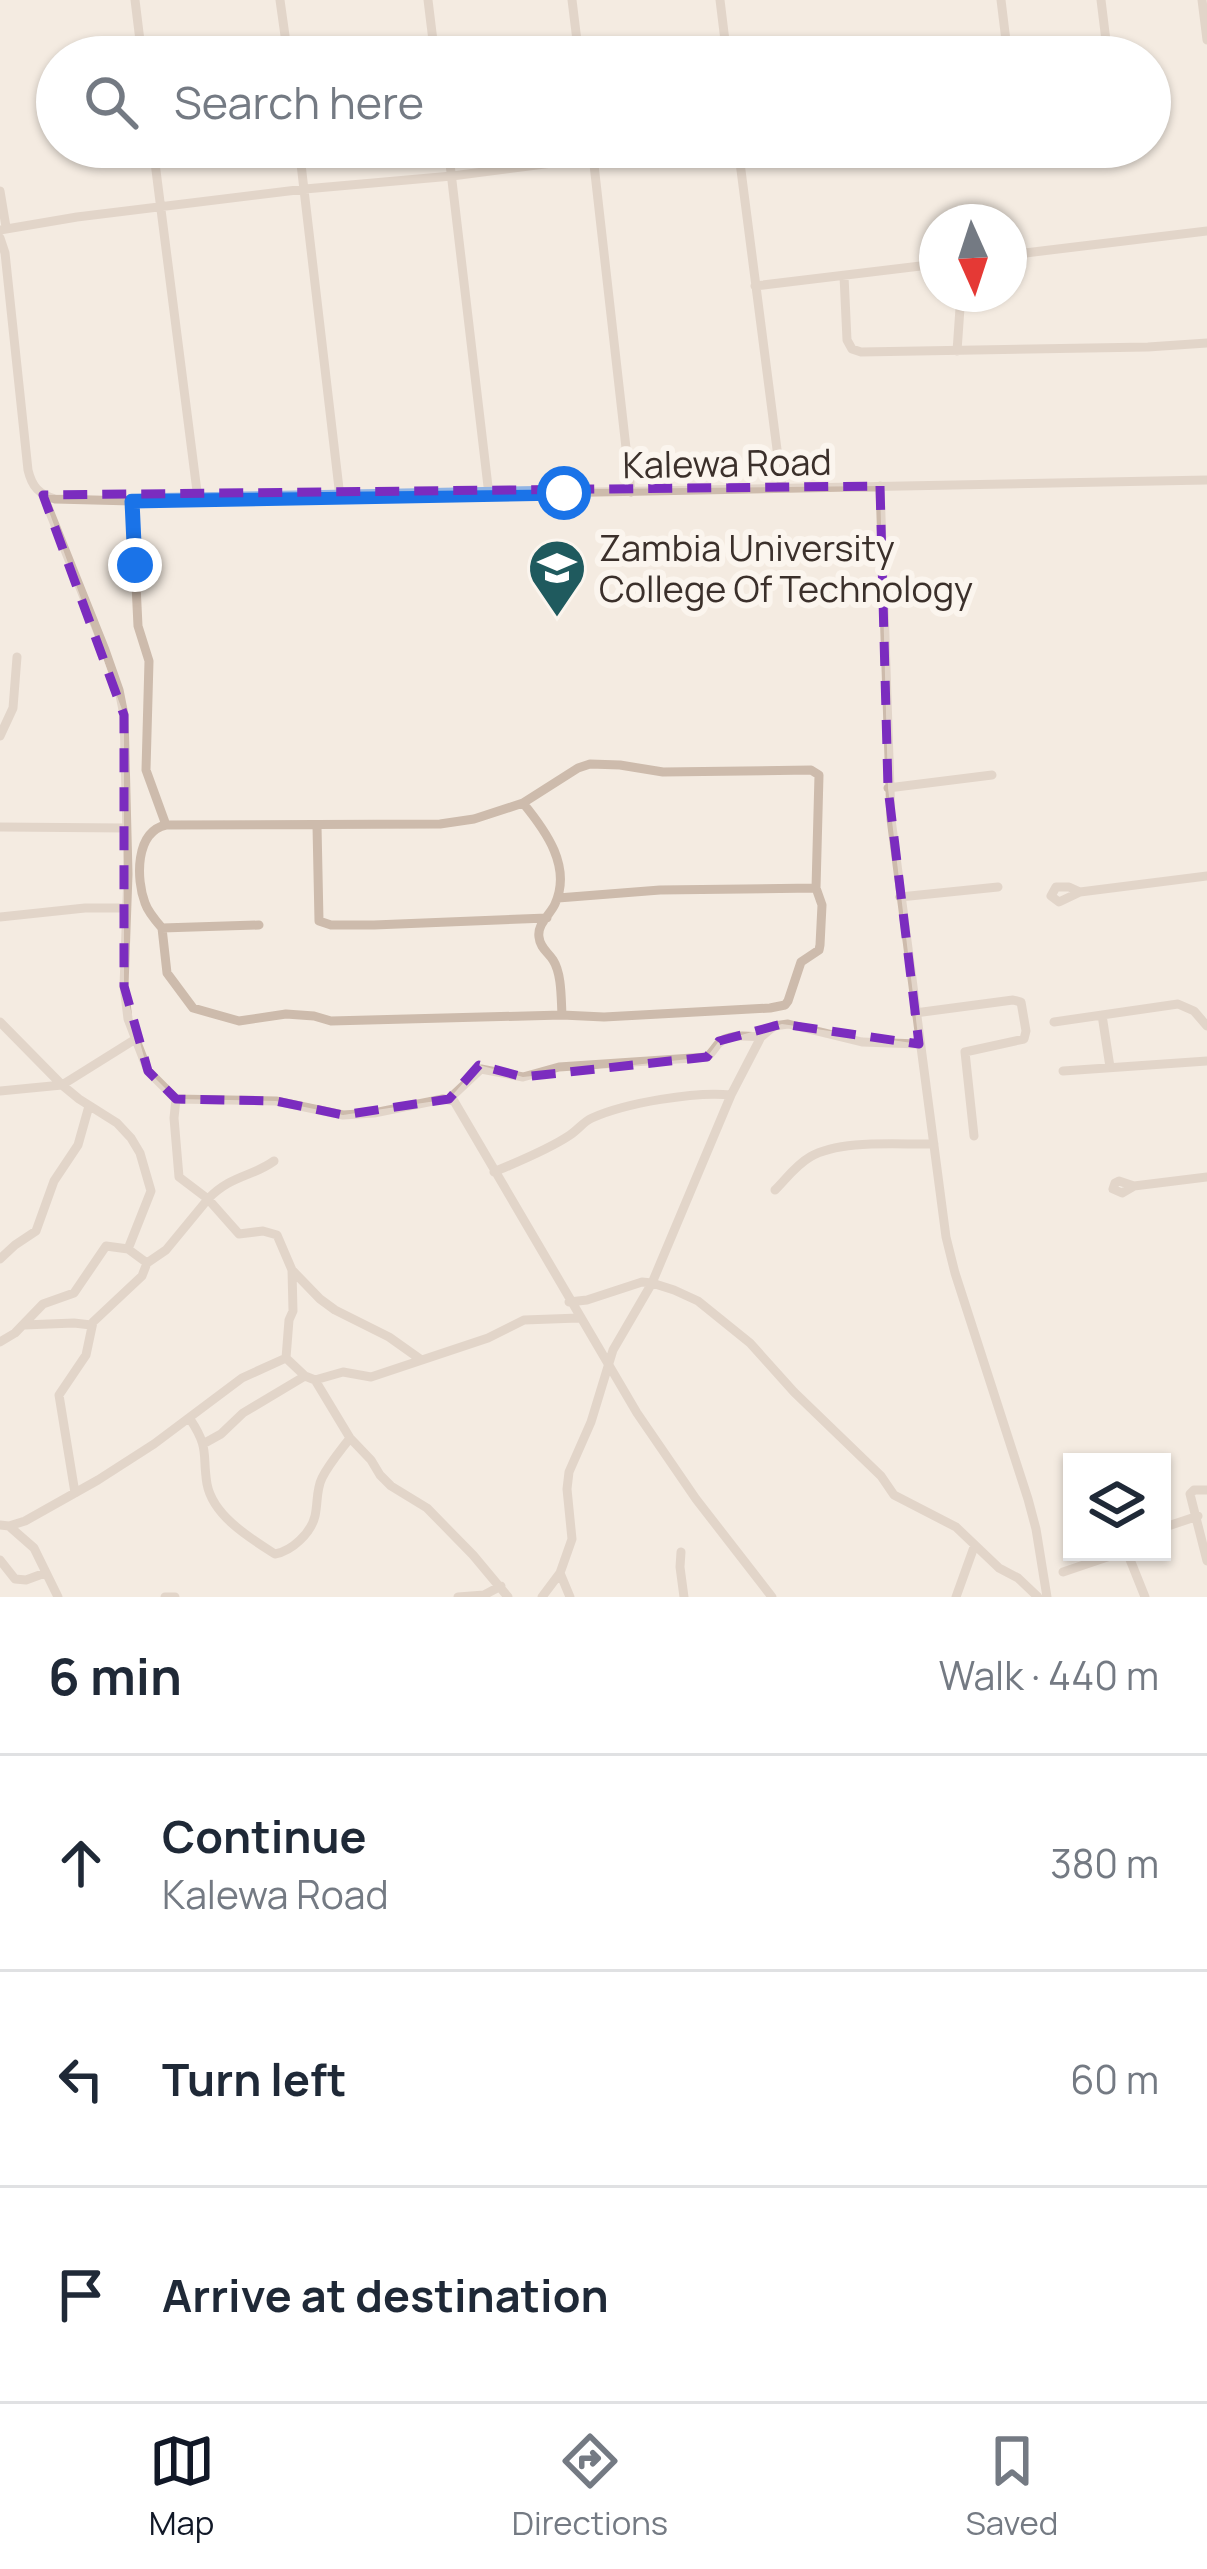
<!DOCTYPE html>
<html lang="en">
<head>
<meta charset="utf-8">
<style>
	:root { --surface:#fff; --page:#f6f6f7; --text:#1f2937; --muted:#747a83; --line:#e0e1e3; --accent:#111827 }
	body { margin:0; font-family:Manrope,sans-serif; background:var(--page); color:var(--text) }
	.controls { position:absolute; right:36px; bottom:36px; display:grid; overflow:hidden; border-radius:0px; box-shadow:0 3px 9px #0004 }
	.controls button { width:108px; height:108px; display:grid; place-items:center; padding:0; border:0; border-bottom:3px solid var(--line); background:var(--surface); color:var(--text); font:60px sans-serif }
	.compass { position:absolute; left:919px; top:204px; width:108px; height:108px; border-radius:50%; background:var(--surface); box-shadow:0 3px 9px #0004; rotate:177deg }
	.stop { position:absolute; width:36px; height:36px; margin:-27px; border:9px solid #1a73e8; border-radius:50%; background:#fff }
	.stop.end { background:#1a73e8; border-color:#fff; box-shadow:0 3px 12px #0008 }
	.list { margin:0; padding:0; list-style:none }
	h2 { display:flex; justify-content:space-between; align-items:center; height:156px; margin:0; padding:0 48px; font-size:51px }
	h2 small { font-size:39px; font-weight:400; color:var(--muted) }
	.list li { display:grid; grid-template-columns:78px 1fr auto; gap:36px; align-items:center; box-sizing:border-box; height:216px; padding:0 48px; border-top:3px solid var(--line) }
	.list b { display:block; font-size:45px; white-space:nowrap }
	.list p { margin:0; font-size:39px; white-space:nowrap; color:var(--muted) }
	.list em { font-size:39px; font-style:normal; color:var(--muted) }
	.icon { flex:none; width:66px; height:66px; fill:none; stroke:currentColor; stroke-width:2; stroke-linecap:round; stroke-linejoin:round }
	.map { position:relative; flex:none; width:1207px; height:1597px; overflow:hidden }
	.search { position:absolute; background:var(--surface); box-shadow:0 3px 9px #0004; left:36px; right:36px; top:36px; height:132px; display:flex; align-items:center; gap:30px; box-sizing:border-box; padding:0 42px; border-radius:66px; color:var(--muted); font-size:45px }
	.sheet { height:804px; background:var(--surface) }
	nav { display:flex; justify-content:space-around; align-items:center; box-sizing:border-box; height:168px; border-top:3px solid var(--line); background:var(--surface); font-size:33px; color:var(--muted) }
	nav a { display:grid; justify-items:center; gap:6px }
	nav .on { color:var(--accent) }
	.map>svg:first-child { display:block }
	.lines { fill:none; stroke-linecap:round; stroke-linejoin:round }
	.minor { stroke:#cdbbac; stroke-width:9 }
	.route { stroke:#1a73e8; stroke-width:15 }
	.marked { fill:none; stroke:#7b2cbf; stroke-width:9; stroke-dasharray:24 15; stroke-linejoin:round }
	.labels { text-anchor:middle; dominant-baseline:central; stroke-width:12; stroke-linejoin:round; paint-order:stroke }
	.street-label { font-size:36px; fill:#3b302b; stroke:#fbf5ee }
	.poi-label { font-size:36px; fill:#3b302b; stroke:#fbf5ee; text-anchor:start }
</style>
</head>
<body>
<div class="map">
<svg width="1207" height="1597" viewBox="0 0 1207 1597">
	<rect width="100%" height="100%" fill="#f4ebe1"/>
	<g class="lines">
		<path class="minor" d="M 135,0 L 142,57
			M 280,0 L 288,57
			M 428,0 L 435,57
			M 572,0 L 579,57
			M 720,0 L 727,57
			M 1001,0 L 1008,57
			M 1101,0 L 1108,57
			M 1202,0 L 1207,40
			M 153,147 L 198,499
			M 299,147 L 340,497
			M 448,147 L 489,495
			M 592,147 L 631,492
			M 738,147 L 782,488
			M 0,191 L 6,227
			M 0,230 L 77,217 L 305,189 L 452,176 L 677,147
			M 0,238 L 5,253 L 28,470 C 32,487 39,494 55,499 L 132,501 L 1207,480
			M 1009,255 L 1207,231
			M 844,276 L 847,340 L 852,349 L 861,352 L 1148,347 L 1207,343
			M 755,286 L 937,264
			M 957,351 L 961,294
			M 880,486 L 891,819 L 946,1237 L 955,1273 L 1028,1499 L 1036,1529 L 1047,1597
			M 43,495 L 105,650 L 119,690 L 124,715 L 128,874 L 124,986 L 128,1019 L 148,1071 L 176,1099 L 276,1101 L 343,1115 L 374,1113 L 443,1099 L 454,1101 L 637,1413 L 696,1499 L 772,1597
			M 132,501 L 138,626 L 149,661 L 146,770 L 166,825 L 440,824 L 474,819 L 523,803 L 578,768 L 590,764 L 620,765 L 663,772 L 811,770 L 819,775 L 816,888 L 822,905 L 820,945 L 819,950 L 801,962 L 788,1001 L 785,1005 L 770,1008 L 604,1017 L 562,1015 C 561,999 562,974 553,960 C 548,952 540,948 539,937 C 537,924 550,915 555,904 C 572,867 546,831 523,803
			M 0,736 L 13,708 L 17,657
			M 888,788 L 992,775
			M 166,825 C 135,832 136,879 145,903 C 148,912 155,920 162,928 L 259,925
			M 317,826 L 319,921 L 331,925 L 374,925 L 547,918
			M 0,827 L 126,828
			M 1080,892 L 1069,887 L 1056,887 L 1051,896 L 1059,902 L 1080,892 L 1207,876
			M 900,897 L 998,887
			M 558,898 L 660,890 L 816,888
			M 0,917 L 85,908 L 126,908
			M 162,928 L 167,973 L 193,1008 L 239,1021 L 286,1014 L 314,1016 L 331,1021 L 562,1015
			M 915,1013 L 1013,1000 L 1021,1002 L 1026,1031 L 1024,1039 L 965,1052 L 974,1136
			M 1102,1015 L 1110,1067
			M 0,1022 L 62,1085 L 79,1099 L 117,1123 L 131,1138 L 140,1153 L 151,1191 L 128,1249
			M 1054,1022 L 1178,1004 L 1194,1011 L 1207,1026
			M 1063,1071 L 1207,1061
			M 0,1091 L 62,1085 L 134,1040
			M 449,1099 L 481,1069 L 523,1077 L 559,1067 L 707,1057 C 711,1054 714,1049 718,1044 C 728,1033 747,1036 761,1037
			M 274,1161 C 252,1177 231,1175 208,1199 L 239,1234 L 263,1231 L 277,1235 L 292,1270 L 293,1311 L 289,1320 L 286,1358 L 305,1376 L 315,1380 L 343,1372 L 371,1377 L 488,1338 L 524,1320 L 579,1318
			M 494,1172 C 519,1161 548,1150 570,1135 C 579,1129 583,1122 592,1118 C 625,1103 696,1091 731,1095
			M 1134,1186 L 1119,1181 L 1115,1183 L 1113,1189 L 1122,1193 L 1134,1186 L 1207,1177
			M 775,1190 C 786,1179 796,1165 810,1157 C 841,1139 898,1145 934,1144
			M 0,1259 L 15,1245 L 36,1231 L 54,1181 L 78,1145 L 89,1106
			M 292,1270 L 320,1299 L 335,1310 L 389,1337 L 420,1359
			M 569,1302 L 587,1300 L 642,1282 L 652,1283 L 674,1290 L 698,1301 L 750,1343 L 794,1392 L 881,1476 L 894,1495 L 956,1527 L 999,1568 L 1018,1578 L 1038,1597
			M 24,1325 L 74,1323 L 91,1325
			M 0,1342 L 15,1333 L 43,1304 L 74,1293 L 106,1246 L 128,1249 L 147,1263
			M 315,1380 L 350,1438 L 371,1460 L 380,1475 L 391,1486 L 427,1508 L 473,1555 L 508,1597
			M 190,1419 C 210,1449 202,1454 207,1484 C 213,1516 250,1538 275,1554 C 292,1551 311,1533 315,1516 C 318,1503 316,1490 322,1478 C 329,1464 341,1450 350,1438
			M 203,1444 L 221,1434 L 243,1413 L 305,1376
			M 1207,1490 L 1194,1490 L 1190,1494 L 1207,1561
			M 75,1493 L 59,1395 L 86,1355 L 93,1322 L 142,1276 L 147,1263 L 166,1250 L 208,1199 L 179,1177 L 174,1118 L 176,1099
			M 0,1525 L 9,1526 L 25,1521 L 98,1480 L 154,1444 L 242,1378 L 286,1358
			M 9,1526 L 34,1548 L 58,1597
			M 1162,1528 L 1198,1516
			M 681,1552 L 680,1567 L 684,1597
			M 1127,1552 L 1145,1597
			M 0,1560 L 15,1579 L 26,1580 L 45,1573
			M 1063,1572 L 1122,1552
			M 560,1573 L 570,1597
			M 165,1597 L 175,1597
			M 458,1597 L 484,1595 L 501,1586
			M 542,1597 L 560,1573 L 572,1539 L 567,1489 L 569,1472 L 591,1422 L 613,1350 L 652,1283 L 731,1095 L 761,1037 L 774,1026 L 788,1024 L 862,1042 L 919,1044
			M 956,1597 L 974,1547"/>
	</g>
	<g class="lines">
		<path class="route" d="M 135,565 L 132,501 L 564,493"/>
	</g>
	<path d="M0 0H1207V1597H0ZM 880,486 L 888,788 L 919,1044 L 782,1024 L 719,1041 L 707,1057 L 523,1077 L 479,1065 L 449,1099 L 343,1115 L 276,1101 L 176,1099 L 148,1071 L 124,986 L 124,715 L 43,495 Z" fill="#f4ebe1" fill-opacity=".55" fill-rule="evenodd"/>
	<path class="marked" d="M 880,486 L 888,788 L 919,1044 L 782,1024 L 719,1041 L 707,1057 L 523,1077 L 479,1065 L 449,1099 L 343,1115 L 276,1101 L 176,1099 L 148,1071 L 124,986 L 124,715 L 43,495 Z"/>
	<defs>
		<symbol id="university-pin" viewBox="-11 -11 22 30"><path d="M0 17L-7.5 6A9.5 9.5 0 1 1 7.5 6Z" fill="#1f5a5e" stroke="#fbf5ee"/><path d="M0-5L7-2L0 1L-7-2ZM-4 1L0 2.5L4 1V4Q0 6-4 4Z" fill="#fff"/></symbol>
	</defs>
	<g fill-rule="evenodd">
		<use href="#university-pin" x="524" y="535" width="66" height="90"/>
	</g>
	<g class="labels">
		<g class="street-label">
			<text transform="translate(727 463) rotate(-1)">Kalewa Road</text>
		</g>
		<g class="poi-label">
			<text x="599" y="547">Zambia University<tspan x="599" dy="41">College Of Technology</tspan></text>
		</g>
	</g>
</svg>
<div class="controls">
<button><svg class="icon" aria-label="layers" viewBox="0 0 24 24"><path d="M12 4l9 5-9 5-9-5zM3 14l9 5 9-5"/></svg></button>
</div>
<svg class="compass" viewBox="-18 -18 36 36"><path d="M0-13l5 13h-10z" fill="#e53935"/><path d="M0 13l5-13h-10z" fill="#747a83"/></svg>
<div class="stop" style="left:564px;top:493px"></div>
<div class="stop end" style="left:135px;top:565px"></div>
<div class="search"><svg class="icon" aria-label="search" viewBox="0 0 24 24"><circle cx="10" cy="10" r="6"/><path d="M15 15l6 6"/></svg>Search here</div>
</div>
<section class="sheet">
<h2>6 min<small>Walk · 440 m</small></h2>
<ul class="list">
<li><svg class="icon" aria-label="ahead" viewBox="0 0 24 24"><path d="M12 20V5M6 11l6-6 6 6"/></svg><div><b>Continue</b><p>Kalewa Road</p></div><em>380 m</em></li>
<li><svg class="icon" aria-label="left" viewBox="0 0 24 24"><path d="M17 20v-9H6M10 6l-5 5 5 5"/></svg><div><b>Turn left</b></div><em>60 m</em></li>
<li><svg class="icon" aria-label="arrive" viewBox="0 0 24 24"><path d="M6 21V4h12l-3 4 3 4H6"/></svg><div><b>Arrive at destination</b></div></li>
</ul>
</section>
<nav>
<a class="on"><svg class="icon" aria-label="map" viewBox="0 0 24 24"><path d="M3 6l6-2 6 2 6-2v14l-6 2-6-2-6 2zM9 4v14M15 6v14"/></svg>Map</a>
<a><svg class="icon" aria-label="directions" viewBox="0 0 24 24"><path d="M12 3l9 9-9 9-9-9zM9 14v-3h6M13 9l2 2-2 2"/></svg>Directions</a>
<a><svg class="icon" aria-label="saved" viewBox="0 0 24 24"><path d="M7 4h10v16l-5-4-5 4z"/></svg>Saved</a>
</nav>
</body>
</html>
